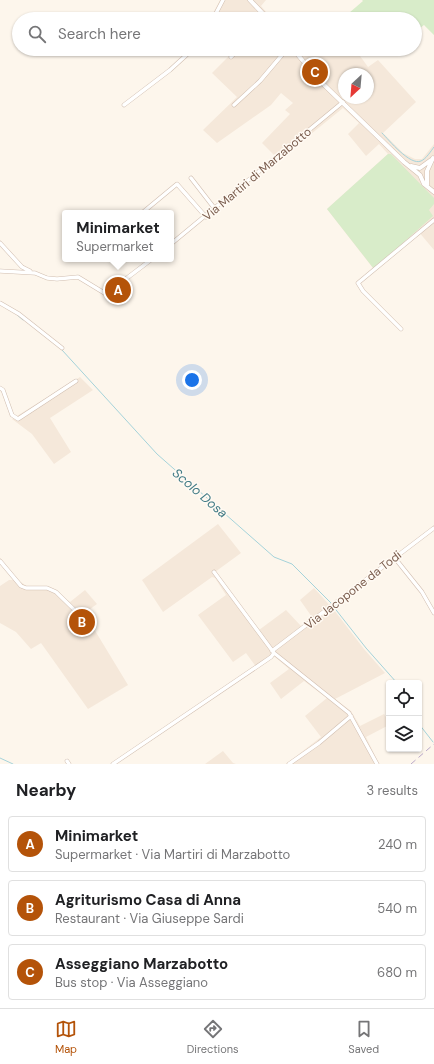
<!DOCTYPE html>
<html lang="en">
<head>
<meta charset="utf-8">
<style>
	:root { --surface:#fff; --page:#f6f6f6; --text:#202124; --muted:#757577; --line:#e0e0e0; --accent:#b45309 }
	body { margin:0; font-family:"DM Sans",sans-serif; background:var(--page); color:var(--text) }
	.controls { position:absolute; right:12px; bottom:12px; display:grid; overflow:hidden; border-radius:4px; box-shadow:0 1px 3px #0004 }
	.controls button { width:36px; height:36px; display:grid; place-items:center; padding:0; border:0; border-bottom:1px solid var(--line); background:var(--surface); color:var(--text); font:20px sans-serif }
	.compass { position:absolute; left:338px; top:68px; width:36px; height:36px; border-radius:50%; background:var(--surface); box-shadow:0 1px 3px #0004; rotate:206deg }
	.you { position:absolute; left:192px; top:380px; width:14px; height:14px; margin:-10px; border:3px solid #fff; border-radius:50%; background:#1a73e8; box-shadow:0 0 0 6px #1a73e833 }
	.badge { display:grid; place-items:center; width:26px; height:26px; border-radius:50%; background:var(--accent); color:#fff; font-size:13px; font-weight:700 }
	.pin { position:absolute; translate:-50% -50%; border:2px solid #fff; box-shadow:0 1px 4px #0006 }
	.popup { position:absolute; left:62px; top:210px; width:112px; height:52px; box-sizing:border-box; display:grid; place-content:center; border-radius:4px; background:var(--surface); filter:drop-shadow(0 1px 3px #0005); font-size:13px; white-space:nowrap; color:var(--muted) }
	.popup b { font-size:15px; color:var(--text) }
	.popup::after { content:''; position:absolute; left:50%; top:100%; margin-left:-8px; border:8px solid transparent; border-top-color:var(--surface) }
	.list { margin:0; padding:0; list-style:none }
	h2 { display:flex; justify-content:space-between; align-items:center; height:52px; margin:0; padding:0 16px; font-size:17px }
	h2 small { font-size:13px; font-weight:400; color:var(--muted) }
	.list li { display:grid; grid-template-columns:26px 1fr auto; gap:12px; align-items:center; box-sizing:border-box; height:56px; margin:0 8px 8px; padding:0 8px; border:1px solid var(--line); border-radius:4px }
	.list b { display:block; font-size:15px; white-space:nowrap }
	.list p { margin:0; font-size:13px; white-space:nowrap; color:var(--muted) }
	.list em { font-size:13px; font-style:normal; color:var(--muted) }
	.icon { flex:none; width:22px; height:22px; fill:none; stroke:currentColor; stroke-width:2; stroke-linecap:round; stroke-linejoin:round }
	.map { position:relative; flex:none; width:434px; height:764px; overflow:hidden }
	.search { position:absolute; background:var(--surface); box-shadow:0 1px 3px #0004; left:12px; right:12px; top:12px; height:44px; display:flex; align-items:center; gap:10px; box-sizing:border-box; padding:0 14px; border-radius:22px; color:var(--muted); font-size:15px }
	.sheet { height:244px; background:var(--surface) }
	nav { display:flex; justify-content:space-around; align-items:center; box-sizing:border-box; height:56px; border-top:1px solid var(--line); background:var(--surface); font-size:11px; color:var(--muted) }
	nav a { display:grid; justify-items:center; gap:2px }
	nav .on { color:var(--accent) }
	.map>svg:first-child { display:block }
	.residential { fill:#f5e8da; fill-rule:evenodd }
	.green { fill:#d8ecc9 }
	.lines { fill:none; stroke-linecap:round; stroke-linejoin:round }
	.stream { stroke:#a5d3da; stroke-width:1 }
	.minor-casing { stroke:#d1beb0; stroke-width:4.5 }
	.tertiary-casing { stroke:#d1beb0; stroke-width:5 }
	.minor { stroke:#fff; stroke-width:3.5 }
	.tertiary { stroke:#fff; stroke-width:4 }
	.rail { stroke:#b9a8c9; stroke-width:1; stroke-dasharray:6 4; stroke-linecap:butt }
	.labels { text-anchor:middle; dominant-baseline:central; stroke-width:3; stroke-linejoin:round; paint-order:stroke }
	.street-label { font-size:12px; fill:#7a5c4d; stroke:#fffaf3 }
	.water-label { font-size:13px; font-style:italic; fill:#437c86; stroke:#fffaf3 }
</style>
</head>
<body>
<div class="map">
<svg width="434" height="764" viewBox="0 0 434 764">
	<rect width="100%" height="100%" fill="#fdf6ec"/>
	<path class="residential" d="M 220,0 L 266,0 L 261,6 L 272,19 L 210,19 Z
		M 223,49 L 355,49 L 368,67 L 378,60 L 416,102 L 383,133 L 403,153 L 415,159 L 422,159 L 434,144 L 434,250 L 418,231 L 373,268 L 327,209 L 388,154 L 379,144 L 366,156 L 348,134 L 359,123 L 343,108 L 279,160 L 262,143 L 290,114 L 285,110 L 293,103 L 281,93 L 271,105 L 217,143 L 203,130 L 237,97 L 212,73 L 230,55 ZM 344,74 L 368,74 L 368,98 L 344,98 Z
		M 80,377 L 93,390 L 50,418 L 71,452 L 54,464 L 32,434 L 12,419 Z
		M 218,524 L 241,553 L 215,572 L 259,630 L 286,610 L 301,626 L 312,617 L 300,600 L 314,588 L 334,610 L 364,649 L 385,673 L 335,699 L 351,711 L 360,726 L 384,714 L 387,719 L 389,719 L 389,725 L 366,737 L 379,764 L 286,764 L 321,737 L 305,716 L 327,698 L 304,681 L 281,699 L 270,683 L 289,669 L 274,656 L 257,668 L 246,653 L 233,662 L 198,615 L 226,595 L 215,578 L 212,577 L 163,612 L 142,580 Z
		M 9,580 L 18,580 L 28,587 L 51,588 L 70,602 L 85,590 L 97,604 L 82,615 L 91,624 L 128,685 L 88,709 L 41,643 L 31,649 L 16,632 L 0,623 L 0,586 Z
		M 223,751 L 233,763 L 236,764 L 205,764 Z"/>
	<path class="green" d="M 362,0 L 434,0 L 434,35 L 424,25 L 415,32 L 415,19 L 342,19 L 363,1 Z
		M 388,154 L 391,154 L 434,198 L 434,204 L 429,210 L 433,216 L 374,269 L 327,209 Z"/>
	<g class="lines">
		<path class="stream" d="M 382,133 C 389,140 410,166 421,161 C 426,159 431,151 434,147
			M 15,313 L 23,320
			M 62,350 L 157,454 L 274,557 L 292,564 L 332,604
			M 333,606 L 366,648 L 397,683
			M 419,724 L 433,742
			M 0,758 L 13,764"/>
		<defs>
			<path id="minor" d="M 213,19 L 223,0
				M 231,57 L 239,49
				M 124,105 L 170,70 L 193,49
				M 234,105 L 260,81 L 287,49
				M 191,178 L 215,209
				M 142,213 L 177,184 L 206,217
				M 0,243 L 22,267 L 30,271
				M 171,244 L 343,102
				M 0,271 L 35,273 L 47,278 L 57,279 L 78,277 L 106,294 L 152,259
				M 0,303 L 19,314 L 62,348
				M 401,329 L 363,291 L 358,283 L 434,220
				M 0,388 L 3,390 L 12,415 L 18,419 L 76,381
				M 394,557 L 422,592 L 434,613
				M 0,561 L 21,586 L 26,588 L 47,588 L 56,592 L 88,623
				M 214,572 L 274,653 L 349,713 L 377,764
				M 272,651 L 434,528
				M 67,761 L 69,764
				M 113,764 L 271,657 L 274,653
				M 289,764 L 319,743 L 351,716"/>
			<path id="tertiary" d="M 250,0 L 268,19
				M 293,49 L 319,80 L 404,162 L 420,175 L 424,184 L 434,192
				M 411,166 L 420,168 L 431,160
				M 427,185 L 427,171 L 433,158"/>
		</defs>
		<use href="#minor" class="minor-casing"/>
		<use href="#tertiary" class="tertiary-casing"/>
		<use href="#minor" class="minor"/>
		<use href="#tertiary" class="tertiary"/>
		<path class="rail" d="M 411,764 L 434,744"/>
	</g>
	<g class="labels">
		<g class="street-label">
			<text transform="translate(257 174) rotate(-40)">Via Martiri di Marzabotto</text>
			<text transform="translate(353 590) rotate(-38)">Via Jacopone da Todi</text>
		</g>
		<g class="water-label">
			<text transform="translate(200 493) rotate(41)">Scolo Dosa</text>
		</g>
	</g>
</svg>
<div class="controls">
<button><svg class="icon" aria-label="locate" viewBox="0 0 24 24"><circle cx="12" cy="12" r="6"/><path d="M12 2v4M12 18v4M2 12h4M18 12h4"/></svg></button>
<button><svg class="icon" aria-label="layers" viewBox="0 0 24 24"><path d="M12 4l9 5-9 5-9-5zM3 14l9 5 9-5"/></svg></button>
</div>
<svg class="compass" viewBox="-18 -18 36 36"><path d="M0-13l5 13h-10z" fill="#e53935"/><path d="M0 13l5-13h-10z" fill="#757577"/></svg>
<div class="you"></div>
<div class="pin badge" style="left:118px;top:290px">A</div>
<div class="popup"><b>Minimarket</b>Supermarket</div>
<div class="pin badge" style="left:82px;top:622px">B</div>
<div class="pin badge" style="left:315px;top:72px">C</div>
<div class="search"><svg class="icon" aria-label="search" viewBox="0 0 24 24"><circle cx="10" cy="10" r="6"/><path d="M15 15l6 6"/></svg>Search here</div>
</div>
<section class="sheet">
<h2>Nearby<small>3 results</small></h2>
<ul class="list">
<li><span class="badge">A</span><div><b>Minimarket</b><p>Supermarket · Via Martiri di Marzabotto</p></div><em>240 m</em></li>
<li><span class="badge">B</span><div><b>Agriturismo Casa di Anna</b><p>Restaurant · Via Giuseppe Sardi</p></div><em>540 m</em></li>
<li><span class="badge">C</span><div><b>Asseggiano Marzabotto</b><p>Bus stop · Via Asseggiano</p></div><em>680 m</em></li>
</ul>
</section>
<nav>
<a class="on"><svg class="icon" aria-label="map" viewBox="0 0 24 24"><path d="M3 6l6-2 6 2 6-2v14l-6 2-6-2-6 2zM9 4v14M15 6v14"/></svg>Map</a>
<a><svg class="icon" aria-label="directions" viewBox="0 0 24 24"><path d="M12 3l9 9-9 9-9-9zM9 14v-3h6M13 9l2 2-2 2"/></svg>Directions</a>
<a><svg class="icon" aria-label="saved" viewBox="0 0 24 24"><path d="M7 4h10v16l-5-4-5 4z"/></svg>Saved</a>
</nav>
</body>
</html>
